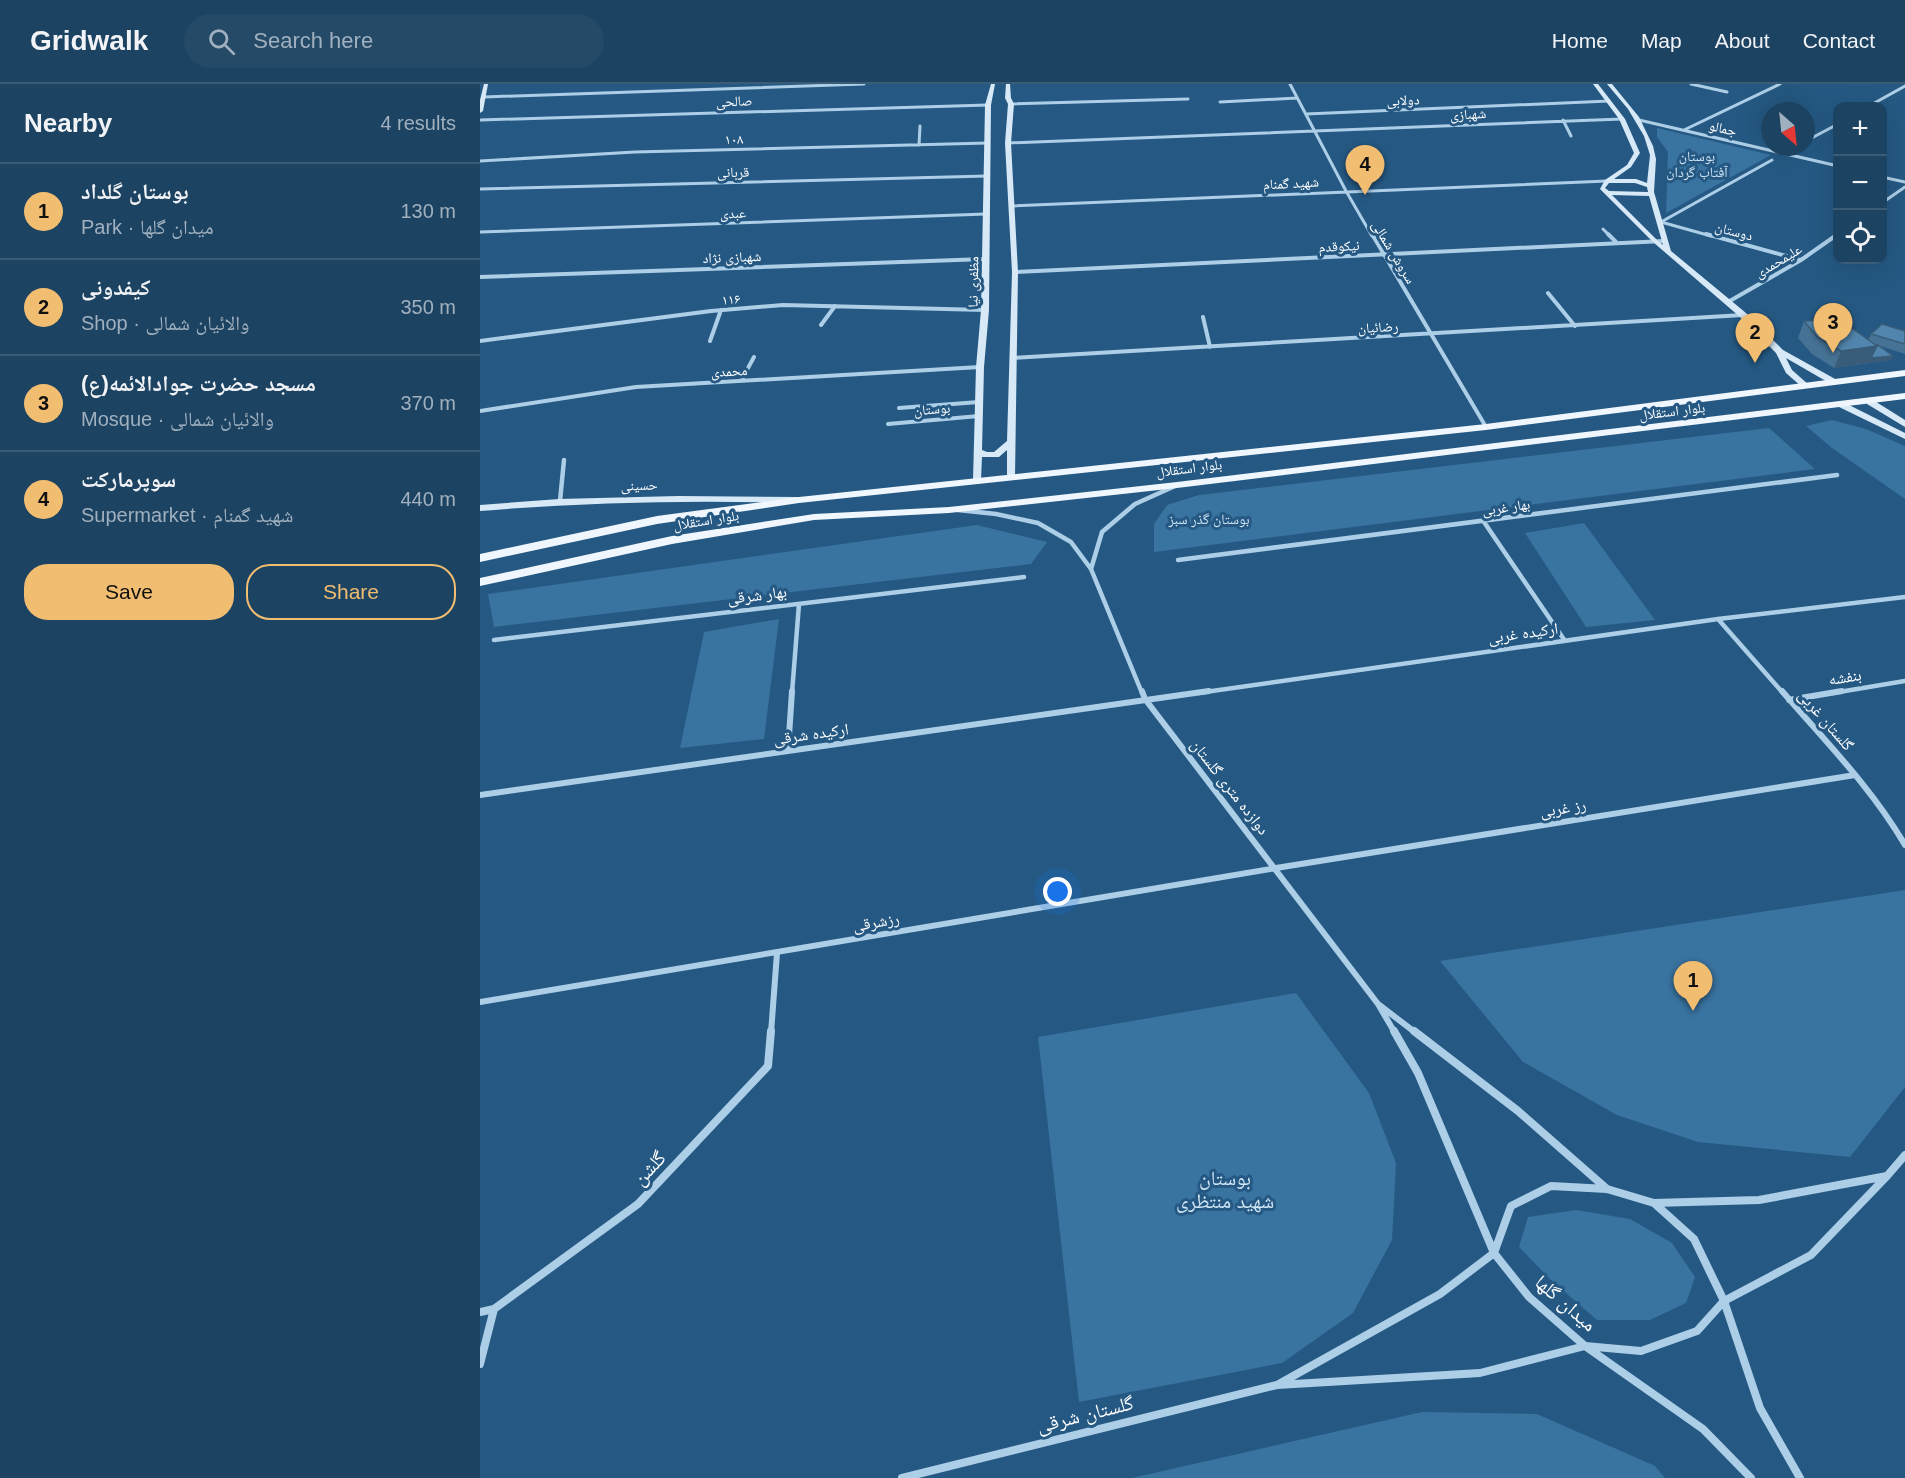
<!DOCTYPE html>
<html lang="en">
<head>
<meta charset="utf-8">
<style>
	:root { --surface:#1c4362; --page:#254a68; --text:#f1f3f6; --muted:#a0b0be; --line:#3a5c77; --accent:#f1bd71 }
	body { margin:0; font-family:Arial,"Noto Naskh Arabic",sans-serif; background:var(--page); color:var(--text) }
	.controls { position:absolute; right:18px; top:18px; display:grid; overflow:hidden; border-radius:12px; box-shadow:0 6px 24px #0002 }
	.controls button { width:54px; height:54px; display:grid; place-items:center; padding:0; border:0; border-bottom:2px solid var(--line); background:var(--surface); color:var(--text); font:30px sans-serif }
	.compass { position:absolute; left:1281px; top:18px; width:54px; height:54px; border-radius:50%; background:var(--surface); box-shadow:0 6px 24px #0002; rotate:153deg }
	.you { position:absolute; left:578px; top:808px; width:21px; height:21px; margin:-15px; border:4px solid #fff; border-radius:50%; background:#1a73e8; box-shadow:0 0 0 9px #1a73e833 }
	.badge { display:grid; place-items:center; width:39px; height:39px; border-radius:50%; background:var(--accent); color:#111; font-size:20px; font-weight:700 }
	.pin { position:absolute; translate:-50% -50px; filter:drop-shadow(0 2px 3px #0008) }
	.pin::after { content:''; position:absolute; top:32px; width:21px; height:18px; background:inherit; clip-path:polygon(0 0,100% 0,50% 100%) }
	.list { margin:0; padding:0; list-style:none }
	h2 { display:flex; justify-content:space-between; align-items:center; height:78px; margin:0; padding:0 24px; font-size:26px }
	h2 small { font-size:20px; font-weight:400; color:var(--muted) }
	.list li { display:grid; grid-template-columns:39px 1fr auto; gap:18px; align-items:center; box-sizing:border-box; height:96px; padding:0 24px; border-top:2px solid var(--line) }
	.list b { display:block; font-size:22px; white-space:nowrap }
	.list p { margin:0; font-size:20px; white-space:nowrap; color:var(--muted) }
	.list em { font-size:20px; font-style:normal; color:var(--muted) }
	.actions { display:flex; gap:12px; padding:18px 24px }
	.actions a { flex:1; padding:14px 0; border:2px solid var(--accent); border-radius:24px; text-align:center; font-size:21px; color:var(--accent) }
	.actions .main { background:var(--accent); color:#111 }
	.icon { flex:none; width:33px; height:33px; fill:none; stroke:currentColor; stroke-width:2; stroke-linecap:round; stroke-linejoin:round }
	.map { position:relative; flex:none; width:1425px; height:1394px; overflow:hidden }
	header { display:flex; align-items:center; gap:36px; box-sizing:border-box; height:84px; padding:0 30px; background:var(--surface); border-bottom:2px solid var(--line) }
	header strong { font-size:28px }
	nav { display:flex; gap:33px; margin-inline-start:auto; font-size:21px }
	.search { width:420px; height:54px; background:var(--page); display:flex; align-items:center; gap:15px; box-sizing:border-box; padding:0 21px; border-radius:33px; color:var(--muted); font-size:22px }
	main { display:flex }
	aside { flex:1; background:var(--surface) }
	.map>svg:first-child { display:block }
	.green { fill:#3973a0 }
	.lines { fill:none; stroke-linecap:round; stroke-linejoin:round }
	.street-far4 { stroke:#adcee7; stroke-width:3 }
	.street-far3 { stroke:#adcee7; stroke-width:4 }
	.street-far2 { stroke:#adcee7; stroke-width:4.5 }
	.street-far1 { stroke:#adcee7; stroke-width:6 }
	.street { stroke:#adcee7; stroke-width:8 }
	.secondary { fill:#d7e8f6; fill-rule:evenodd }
	.primary { fill:#eff6fd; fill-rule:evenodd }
	.wall { fill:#467295 }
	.shaded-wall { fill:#395d79 }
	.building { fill:#5185ad; stroke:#395d79; stroke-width:1.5 }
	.labels { text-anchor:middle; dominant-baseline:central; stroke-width:6; stroke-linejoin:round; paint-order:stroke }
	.far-street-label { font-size:14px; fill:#fff; stroke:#255983 }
	.far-park-label { font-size:14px; fill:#d1e6f6; stroke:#255983 }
	.street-label { font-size:16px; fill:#fff; stroke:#255983 }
	.near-street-label { font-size:20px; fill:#fff; stroke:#255983 }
	.near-park-label { font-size:20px; fill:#d1e6f6; stroke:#255983 }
</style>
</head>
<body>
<header>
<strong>Gridwalk</strong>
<div class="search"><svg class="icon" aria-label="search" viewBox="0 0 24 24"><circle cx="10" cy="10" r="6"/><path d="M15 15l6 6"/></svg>Search here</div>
<nav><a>Home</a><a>Map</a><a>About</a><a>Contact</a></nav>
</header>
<main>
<aside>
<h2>Nearby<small>4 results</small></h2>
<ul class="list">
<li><span class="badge">1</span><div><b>بوستان گلداد</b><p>Park · میدان گلها</p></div><em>130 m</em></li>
<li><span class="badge">2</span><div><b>کیفدونی</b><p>Shop · والائیان شمالی</p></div><em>350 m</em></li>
<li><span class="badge">3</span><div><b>مسجد حضرت جوادالائمه(ع)</b><p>Mosque · والائیان شمالی</p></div><em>370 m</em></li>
<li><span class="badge">4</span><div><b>سوپرمارکت</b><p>Supermarket · شهید گمنام</p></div><em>440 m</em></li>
</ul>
<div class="actions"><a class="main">Save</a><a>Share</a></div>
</aside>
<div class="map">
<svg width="1425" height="1394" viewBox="0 0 1425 1394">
	<rect width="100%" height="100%" fill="#255983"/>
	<path class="green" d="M 1177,44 L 1291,71 L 1186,129 L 1188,68 L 1177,53 Z
		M 1352,336 L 1386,345 L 1425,362 L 1425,415 L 1352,364 L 1326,342 Z
		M 1289,344 L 1335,385 L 674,468 L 674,440 L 687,421 L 719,411 Z
		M 1104,439 L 1175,536 L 1106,543 L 1045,449 Z
		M 497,441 L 567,458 L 551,480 L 14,543 L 8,510 Z
		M 299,535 L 284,655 L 200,664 L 224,548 Z
		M 1425,806 L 1425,1003 L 1370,1073 L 1218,1058 L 1137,1031 L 1043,978 L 960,877 Z
		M 816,909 L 889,1009 L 916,1079 L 912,1156 L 873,1229 L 802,1279 L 599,1318 L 558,953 Z
		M 1096,1126 L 1150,1135 L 1192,1159 L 1215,1193 L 1206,1219 L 1170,1236 L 1117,1236 L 1070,1195 L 1039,1163 L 1048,1133 Z
		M 942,1328 L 1057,1330 L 1175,1382 L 1185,1394 L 652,1394 Z"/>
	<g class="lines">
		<path class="street-far4" d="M 810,0 L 866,107 L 892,152
			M 1211,0 L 1247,8
			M 4,13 L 384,0
			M 740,18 L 817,14
			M 531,20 L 708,15
			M 1389,22 L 1425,2
			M 826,30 L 1129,17
			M 0,36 L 508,21
			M 1083,36 L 1091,52
			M 1159,36 L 1358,82
			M 1204,46 L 1300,0
			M 1326,57 L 1358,40
			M 528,59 L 1142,35
			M 439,61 L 440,42
			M 1304,70 L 1316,63
			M 0,77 L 155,68 L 508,59
			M 1402,93 L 1425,98
			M 0,105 L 507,92
			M 1402,119 L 1425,103
			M 532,122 L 1127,97
			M 1181,138 L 1231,152
			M 1181,138 L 1292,76
			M 1123,145 L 1130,152
			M 0,148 L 506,130
			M 1356,152 L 1358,150"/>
		<path class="street-far3" d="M 892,150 L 1006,343
			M 1128,150 L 1136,158
			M 1226,150 L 1321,176
			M 535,188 L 1184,157
			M 0,193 L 505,175
			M 1068,209 L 1095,242
			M 1248,218 L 1321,176 L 1358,150
			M 723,233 L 730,263
			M 341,241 L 355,222
			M 0,257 L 231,227 L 303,221 L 505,226
			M 230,257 L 241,226
			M 533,274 L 1263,231
			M 261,297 L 274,273
			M 419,324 L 499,318
			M 0,327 L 156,303 L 500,283
			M 408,340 L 499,332"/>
		<path class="street-far2" d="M 80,417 L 84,376
			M 478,426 L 516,430 L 558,439 L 591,458 L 611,485 L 662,609
			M 1004,438 L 1085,557
			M 698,476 L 1357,391
			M 611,485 L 622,448 L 655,420 L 695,402
			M 1238,535 L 1303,609
			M 14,556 L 544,493
			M 312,609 L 319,520
			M 718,609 L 1238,535 L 1425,513
			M 1353,609 L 1425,597"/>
		<path class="street-far1" d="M 662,607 L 665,615 L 898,920
			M 1302,607 C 1345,657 1392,704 1425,761
			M 1309,616 L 1362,607
			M 308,667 L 312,607
			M 0,711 L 729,607
			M 0,918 L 796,784 L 1375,691
			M 291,949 L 297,869
			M 915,949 L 898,920 L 936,949"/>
		<path class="street" d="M 914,947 L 938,989 L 1014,1169
			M 934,947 L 1038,1027 L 1127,1105
			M 1407,1092 L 1425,1071
			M 1174,1119 L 1279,1116 L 1407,1092 L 1331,1171 L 1244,1217 L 1280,1324 L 1320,1394
			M 1014,1169 L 1049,1213 L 1105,1262 L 1161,1267 L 1217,1247 L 1244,1217 L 1214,1155 L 1174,1119 L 1127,1105
			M 1014,1169 L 1031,1122 L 1071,1102 L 1127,1105
			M 1014,1169 L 960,1210 L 797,1301 L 1000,1289 L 1105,1262 L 1223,1345 L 1271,1394
			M 0,1228 L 14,1225
			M 0,1280 L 14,1225 L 158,1120 L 288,982 L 291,947
			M 422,1394 L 797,1301"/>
		<path class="secondary" d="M 4,0 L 8,0 L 3,27 L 0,29 L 0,16 Z
			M 511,0 L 515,0 L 511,21 L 509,226 L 504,283 L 502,366 L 507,368 L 514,368 L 527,357 L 532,188 L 525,59 L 528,20 L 525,14 L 526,0 L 530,0 L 531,14 L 534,20 L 531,59 L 538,188 L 535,393 L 531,396 L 527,393 L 527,366 L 519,373 L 502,373 L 501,396 L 497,399 L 493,396 L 496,283 L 501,226 L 505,21 Z
			M 1113,0 L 1118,0 L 1145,35 L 1160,69 L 1151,83 L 1134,95 L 1156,95 L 1167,99 L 1170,71 L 1164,52 L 1148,25 L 1127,0 L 1132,0 L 1159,33 L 1173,62 L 1176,75 L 1174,108 L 1191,167 L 1266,229 L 1303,266 L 1357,296 L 1357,300 L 1351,300 L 1306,274 L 1312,286 L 1329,301 L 1322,303 L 1306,289 L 1296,269 L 1260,233 L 1173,158 L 1120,105 L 1125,96 L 1147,81 L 1154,69 L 1139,35 ZM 1129,99 L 1155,99 L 1167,103 L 1168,108 L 1129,107 L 1125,104 ZM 1132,111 L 1169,112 L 1183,161 L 1177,156 Z
			M 1387,316 L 1393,316 L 1425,336 L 1425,343 L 1387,320 Z
			M 1359,319 L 1365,319 L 1425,349 L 1425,355 L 1359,323 Z
			M 198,412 L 318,413 L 323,416 L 318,419 C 212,416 106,418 0,427 L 0,421 L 79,415 Z"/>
		<path class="primary" d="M 1425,286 L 1425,292 L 1006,346 L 319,419 L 177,440 L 0,478 L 0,470 L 177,432 L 319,413 L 1006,340 Z
			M 1425,309 L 1425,315 L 697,404 L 469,429 L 334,436 L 192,460 L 0,502 L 0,494 L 192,452 L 334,430 L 469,423 L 697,398 Z"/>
	</g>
	<path class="wall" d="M 1324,237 L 1388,256 L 1391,250 L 1425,247 L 1425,270 L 1400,262 L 1411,276 L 1354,284 L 1332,270 L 1318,254 Z"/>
	<path class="shaded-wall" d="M 1397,262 L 1413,272 L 1411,276 L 1354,284 L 1361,267 Z"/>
	<path class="building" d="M 1340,236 L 1373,245 L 1397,262 L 1361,267 L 1338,254 L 1324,237 Z
		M 1402,240 L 1425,247 L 1425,260 L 1391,250 Z
		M 1396,261 L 1398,261 L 1413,272 L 1391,274 L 1397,262 Z"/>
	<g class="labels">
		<g class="far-street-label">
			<text transform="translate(923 16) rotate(-2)">دولابی</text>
			<text transform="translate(254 17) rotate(-2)">صالحی</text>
			<text transform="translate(988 30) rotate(-3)">شهبازی</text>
			<text transform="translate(1243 44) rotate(13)">جمالو</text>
			<text transform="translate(254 55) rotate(-2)">۱۰۸</text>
			<text transform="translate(253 88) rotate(-1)">قربانی</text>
			<text transform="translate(811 99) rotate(-3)">شهید گمنام</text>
			<text transform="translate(253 129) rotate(-2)">عبدی</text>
			<text transform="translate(1254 147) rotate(15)">دوستان</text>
			<text transform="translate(859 162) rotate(-3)">نیکوقدم</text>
			<text transform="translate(914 168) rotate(59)">سروش شمالی</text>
			<text transform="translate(252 173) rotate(-2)">شهبازی نژاد</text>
			<text transform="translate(1298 177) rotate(-31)">علیمحمدی</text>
			<text transform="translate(493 198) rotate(-89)">مظفری نیا</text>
			<text transform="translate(251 215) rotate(-4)">۱۱۶</text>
			<text transform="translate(898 243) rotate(-3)">رضائیان</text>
			<text transform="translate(249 287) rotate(-3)">محمدی</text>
			<text transform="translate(452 325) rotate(-5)">بوستان</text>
			<text transform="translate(1192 327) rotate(-7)">بلوار استقلال</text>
			<text transform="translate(709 384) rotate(-7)">بلوار استقلال</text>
			<text transform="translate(159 401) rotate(-2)">حسینی</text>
			<text transform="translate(1026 423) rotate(-8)">بهار غربی</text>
			<text transform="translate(226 436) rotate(-9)">بلوار استقلال</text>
		</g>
		<g class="far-park-label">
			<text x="1217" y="72">بوستان<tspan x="1217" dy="16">آفتاب گردان</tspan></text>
			<text x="729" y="435">بوستان گذر سبز</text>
		</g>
		<g class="street-label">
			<text transform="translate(277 511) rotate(-7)">بهار شرقی</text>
			<text transform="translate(1043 549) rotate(-8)">ارکیده غربی</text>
			<text transform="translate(1365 593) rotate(-9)">بنفشه</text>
			<text transform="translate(1346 636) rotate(49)">گلستان غربی</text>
			<text transform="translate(331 650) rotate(-8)">ارکیده شرقی</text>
			<text transform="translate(750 703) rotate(52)">دوازده متری گلستان</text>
			<text transform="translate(1083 724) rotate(-9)">رز غربی</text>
			<text transform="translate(396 838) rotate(-10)">رزشرقی</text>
		</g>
		<g class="near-street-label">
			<text transform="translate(169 1084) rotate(-47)">گلشن</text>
			<text transform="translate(1086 1219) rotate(41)">میدان گلها</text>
			<text transform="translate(605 1330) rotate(-14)">گلستان شرقی</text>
		</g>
		<g class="near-park-label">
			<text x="745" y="1094">بوستان<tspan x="745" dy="23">شهید منتظری</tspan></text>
		</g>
	</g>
</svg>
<div class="controls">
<button>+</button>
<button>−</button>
<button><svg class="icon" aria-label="locate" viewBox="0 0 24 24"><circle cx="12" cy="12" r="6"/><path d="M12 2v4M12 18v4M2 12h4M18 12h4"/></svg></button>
</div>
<svg class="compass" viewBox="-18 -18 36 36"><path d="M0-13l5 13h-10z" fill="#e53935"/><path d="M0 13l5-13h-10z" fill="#a0b0be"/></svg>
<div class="you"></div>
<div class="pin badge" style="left:1213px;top:927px">1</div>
<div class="pin badge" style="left:1275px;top:279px">2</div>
<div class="pin badge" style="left:1353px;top:269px">3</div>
<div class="pin badge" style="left:885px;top:111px">4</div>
</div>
</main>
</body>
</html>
